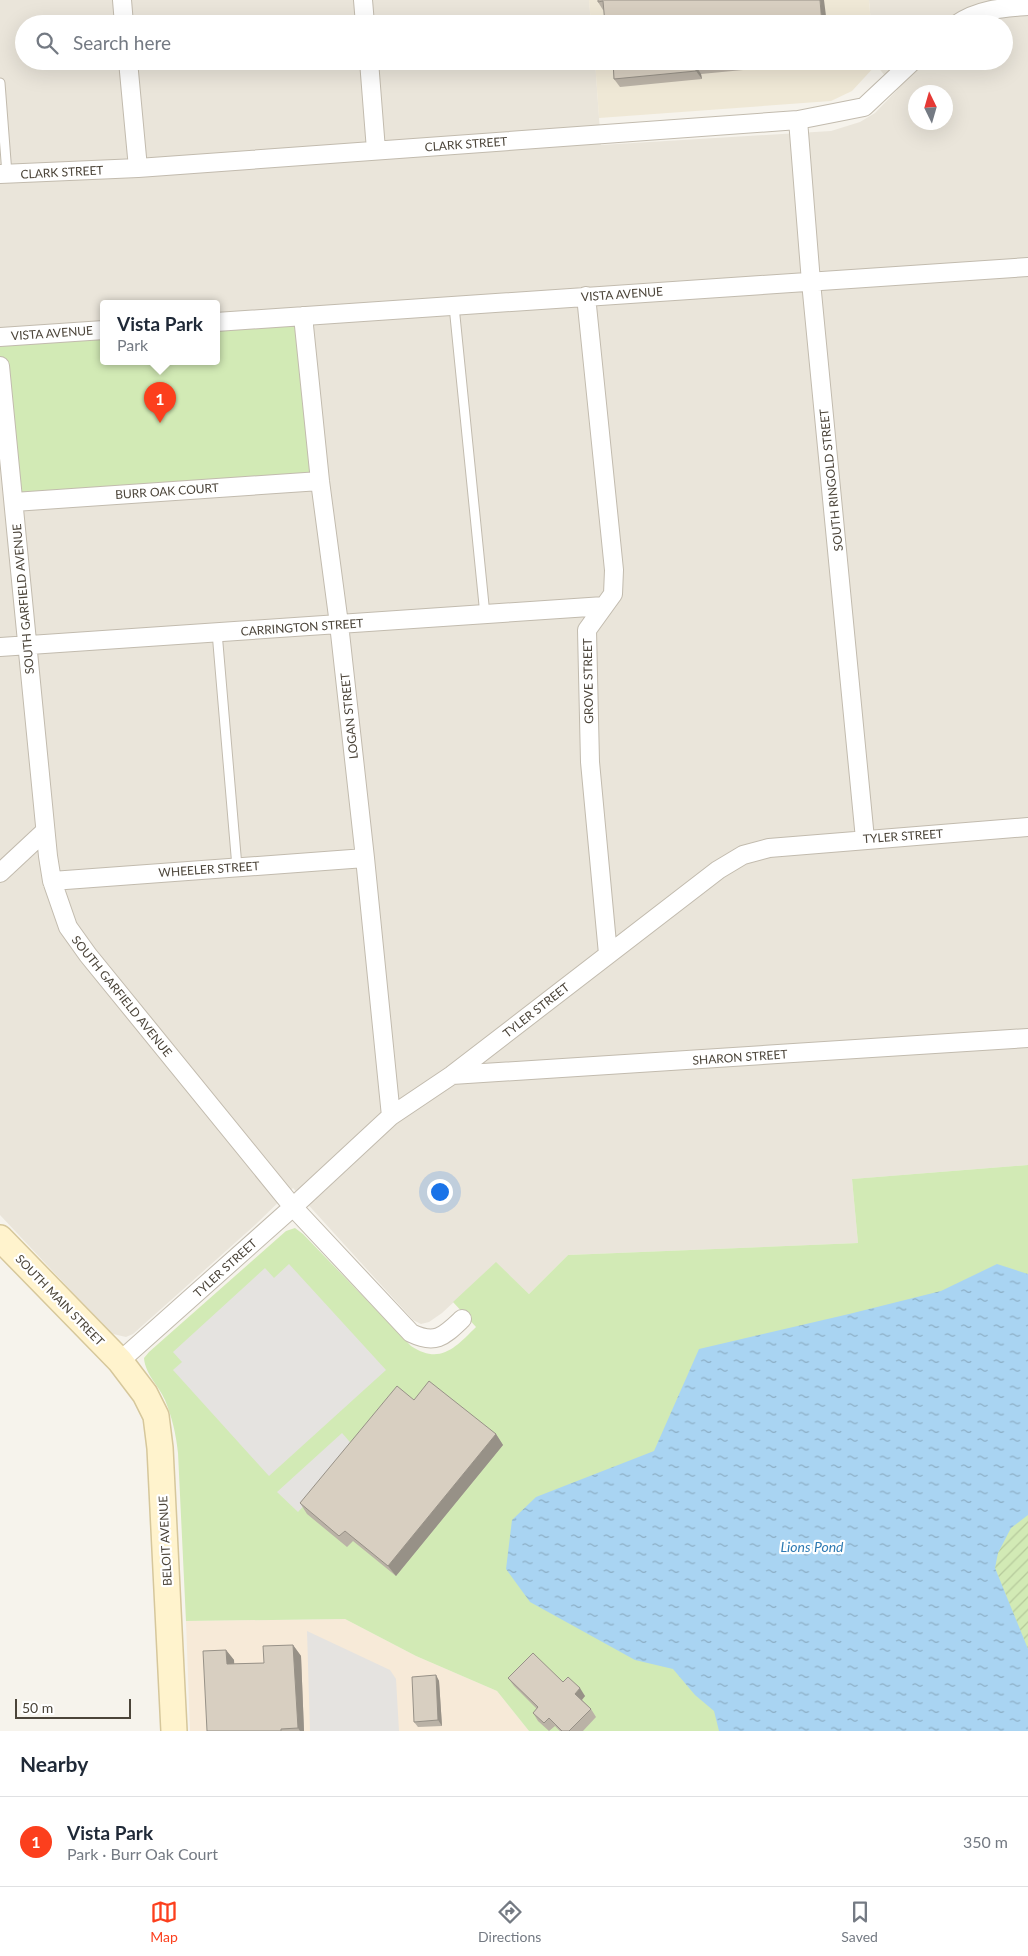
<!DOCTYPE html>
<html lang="en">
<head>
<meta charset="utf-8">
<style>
	:root { --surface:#fff; --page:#f6f6f7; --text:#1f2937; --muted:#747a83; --line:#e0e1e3; --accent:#fc3f1d }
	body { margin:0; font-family:Lato,sans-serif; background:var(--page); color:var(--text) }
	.compass { position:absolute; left:908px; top:85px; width:45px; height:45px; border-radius:50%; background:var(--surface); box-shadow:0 5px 20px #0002; rotate:355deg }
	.scale { position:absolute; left:15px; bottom:12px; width:116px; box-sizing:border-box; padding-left:5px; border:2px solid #4b4439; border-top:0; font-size:14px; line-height:18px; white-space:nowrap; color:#4b4439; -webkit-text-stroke:4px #fff; paint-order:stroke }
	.you { position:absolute; left:439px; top:1191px; width:18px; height:18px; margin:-12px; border:4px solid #fff; border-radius:50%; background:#1a73e8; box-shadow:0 0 0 8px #1a73e833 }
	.badge { display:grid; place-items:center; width:32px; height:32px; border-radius:50%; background:var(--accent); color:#fff; font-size:16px; font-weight:700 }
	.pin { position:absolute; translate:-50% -41px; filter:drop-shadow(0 1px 2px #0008) }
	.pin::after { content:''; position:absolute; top:26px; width:18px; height:15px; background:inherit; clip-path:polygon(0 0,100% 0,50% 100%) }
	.popup { position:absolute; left:100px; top:300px; width:120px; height:65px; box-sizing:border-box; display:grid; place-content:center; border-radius:5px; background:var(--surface); filter:drop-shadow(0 1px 4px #0005); font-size:16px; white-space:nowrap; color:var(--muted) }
	.popup b { font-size:19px; color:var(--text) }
	.popup::after { content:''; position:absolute; left:50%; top:100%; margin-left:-10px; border:10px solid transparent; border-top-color:var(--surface) }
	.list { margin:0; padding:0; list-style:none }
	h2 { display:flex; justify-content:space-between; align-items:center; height:65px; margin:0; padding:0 20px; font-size:21px }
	h2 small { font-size:16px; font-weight:400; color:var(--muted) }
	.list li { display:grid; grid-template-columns:32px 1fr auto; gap:15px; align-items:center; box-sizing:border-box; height:90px; padding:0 20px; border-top:1px solid var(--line) }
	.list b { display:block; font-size:19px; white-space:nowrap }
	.list p { margin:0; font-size:16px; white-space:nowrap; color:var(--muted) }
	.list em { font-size:16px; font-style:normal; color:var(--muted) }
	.icon { flex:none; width:28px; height:28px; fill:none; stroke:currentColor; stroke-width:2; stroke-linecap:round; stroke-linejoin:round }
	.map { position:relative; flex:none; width:1028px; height:1731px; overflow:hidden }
	.search { position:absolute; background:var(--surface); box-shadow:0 5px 20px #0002; left:15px; right:15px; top:15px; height:55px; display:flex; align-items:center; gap:12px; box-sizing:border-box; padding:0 18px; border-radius:28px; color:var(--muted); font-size:19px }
	.sheet { height:155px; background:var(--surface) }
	nav { display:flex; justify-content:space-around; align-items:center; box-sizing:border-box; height:70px; border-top:1px solid var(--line); background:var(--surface); font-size:14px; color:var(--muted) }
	nav a { display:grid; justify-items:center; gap:2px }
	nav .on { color:var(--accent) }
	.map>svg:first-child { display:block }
	.residential { fill:#eae5da; fill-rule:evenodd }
	.commercial { fill:#f7ead8 }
	.education { fill:#efe8d6 }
	.green { fill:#d2eab5 }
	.garden { fill:url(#garden-furrows) }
	.parking { fill:#e5e3e0 }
	.water { fill:url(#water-ripples) }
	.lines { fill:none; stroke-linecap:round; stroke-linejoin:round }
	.lane-casing { stroke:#c2bbae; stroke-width:11 }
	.street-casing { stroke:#c2bbae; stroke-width:20 }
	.secondary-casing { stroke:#d6c79b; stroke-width:28 }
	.lane { stroke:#fff; stroke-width:9 }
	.street { stroke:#fff; stroke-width:18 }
	.secondary { stroke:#fff3cd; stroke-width:25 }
	.wall { fill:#bab2a6 }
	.shaded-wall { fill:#979187 }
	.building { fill:#d8cfc1; stroke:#979187 }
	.labels { text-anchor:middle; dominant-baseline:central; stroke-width:4.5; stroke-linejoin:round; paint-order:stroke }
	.street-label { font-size:12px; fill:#4b4439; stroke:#fff }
	.water-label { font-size:14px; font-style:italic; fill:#2e7ab2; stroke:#fff }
</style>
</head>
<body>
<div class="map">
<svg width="1028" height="1731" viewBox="0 0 1028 1731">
	<defs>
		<pattern id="garden-furrows" width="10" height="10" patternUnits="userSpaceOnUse" patternTransform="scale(1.25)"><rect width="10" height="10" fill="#d2eab5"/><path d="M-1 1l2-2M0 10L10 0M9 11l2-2" fill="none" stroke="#b6ca9c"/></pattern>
		<pattern id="water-ripples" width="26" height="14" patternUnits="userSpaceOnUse" patternTransform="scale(1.25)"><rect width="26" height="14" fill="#a9d4f2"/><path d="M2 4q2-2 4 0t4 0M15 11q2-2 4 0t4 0" fill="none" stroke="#8caec5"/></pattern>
	</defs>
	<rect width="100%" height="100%" fill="#f6f3ec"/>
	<path class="residential" d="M 0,0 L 589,0 L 591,24 L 24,24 L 24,61 L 595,61 L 601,145 L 831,131 L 860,122 L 875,113 L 897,90 L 876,65 L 875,61 L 1004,61 L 1004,24 L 871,24 L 869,0 L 1028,0 L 1028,1165 L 852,1179 L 858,1243 L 568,1255 L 529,1294 L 496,1263 L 442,1313 L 429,1322 L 421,1324 L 413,1320 L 293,1188 L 255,1225 L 133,1334 L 126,1337 L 113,1334 L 107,1329 L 0,1215 ZM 916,92 L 946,92 L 946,122 L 916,122 ZM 104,304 L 216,304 L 216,362 L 104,362 Z"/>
	<path class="commercial" d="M 345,1619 L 416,1656 L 497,1691 L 529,1731 L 190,1731 L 186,1621 Z"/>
	<path class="education" d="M 589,0 L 869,0 L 871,24 L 591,24 Z
		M 595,61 L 875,61 L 876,65 L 852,91 L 831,101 L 599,118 Z"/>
	<path class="green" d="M 303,317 L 320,481 L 14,502 L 0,366 L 0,337 L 104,330 L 104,362 L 216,362 L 216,322 Z
		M 1028,1165 L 1028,1731 L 529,1731 L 497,1691 L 416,1656 L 345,1619 L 186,1621 L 178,1453 C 176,1434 172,1417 165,1400 C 159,1386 145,1374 144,1358 L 149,1352 L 286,1231 L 295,1228 L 303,1234 L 411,1346 C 440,1365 455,1348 476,1327 L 453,1302 L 496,1262 L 529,1294 L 568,1255 L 858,1243 L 852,1179 Z"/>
	<path class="garden" d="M 1028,1515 L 1028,1649 L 995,1568 L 998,1553 L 1011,1528 Z"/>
	<path class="parking" d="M 289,1264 L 386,1370 L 269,1476 L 173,1370 L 182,1362 L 173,1352 L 265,1268 L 274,1278 Z
		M 342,1433 L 356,1449 L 298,1512 L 277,1492 Z
		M 307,1631 L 390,1670 L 396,1679 L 399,1731 L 310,1731 Z"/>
	<path class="water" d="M 997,1264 L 1028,1274 L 1028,1515 L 1011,1528 L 998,1553 L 995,1568 L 1028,1649 L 1028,1731 L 719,1731 L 714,1711 L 695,1695 L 673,1669 L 635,1660 L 530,1602 L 506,1569 L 512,1520 L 536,1497 L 654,1451 L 699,1349 L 849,1314 L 941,1291 Z"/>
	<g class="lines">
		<defs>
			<path id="lane" d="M 0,83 L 7,174
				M 454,306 L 485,615
				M 217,632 L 237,867"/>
			<path id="street" d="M 122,0 L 124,24
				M 363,0 L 365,24
				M 957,24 C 979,9 1002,8 1028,6
				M 128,61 L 138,168
				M 369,61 L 376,150
				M 798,120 L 811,282 L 865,839
				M 0,174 L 138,168 L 798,120 L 864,107 L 913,61
				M 586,296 L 614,570 L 613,594 L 587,630 L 590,762 L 608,954
				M 303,316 L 320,481 L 339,624 L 365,858 L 391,1116
				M 216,322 L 1028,267
				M 0,337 L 104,330
				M 0,366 L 48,856 L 52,881 L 68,927 L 88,955 L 293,1207 L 411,1333 C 436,1345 444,1336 462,1319
				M 14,502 L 320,481
				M 0,647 L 604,606
				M 0,873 L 45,831
				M 52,881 L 365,858
				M 452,1075 L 1028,1038
				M 120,1361 L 293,1207 L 391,1116 L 452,1075 L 718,870 L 743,855 L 769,848 L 1028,827"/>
			<path id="secondary" d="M 0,1238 L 120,1361 L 145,1394 L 156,1416 L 160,1448 L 174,1731"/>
		</defs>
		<use href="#lane" class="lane-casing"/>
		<use href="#street" class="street-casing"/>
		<use href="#secondary" class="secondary-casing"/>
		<use href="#lane" class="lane"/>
		<use href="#street" class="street"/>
		<use href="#secondary" class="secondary"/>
	</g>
	<path class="wall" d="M 598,0 L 824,0 L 603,10 L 598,2 Z
		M 613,61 L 768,61 L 743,64 L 743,70 L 701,74 L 702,79 L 620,87 L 614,79 Z
		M 414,1400 L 496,1434 L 503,1445 L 396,1576 L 353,1541 L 347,1547 L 307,1514 L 300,1503 Z
		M 293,1645 L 301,1656 L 304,1731 L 207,1731 L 226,1650 L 234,1660 L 234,1664 L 264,1663 Z
		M 436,1675 L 439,1681 L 442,1726 L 418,1727 L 414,1722 Z
		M 508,1678 L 563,1682 L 585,1696 L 582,1700 L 591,1709 L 596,1717 L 583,1731 L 560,1731 L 555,1726 L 549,1731 L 538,1721 L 533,1713 L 537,1709 L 514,1686 Z"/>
	<path class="shaded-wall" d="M 820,0 L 824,0 L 827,24 L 822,24 Z
		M 738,61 L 741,61 L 743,64 L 743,70 Z
		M 696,66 L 701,74 L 702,79 L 696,71 Z
		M 496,1434 L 503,1445 L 396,1576 L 388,1566 Z
		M 293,1645 L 301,1656 L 304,1731 L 300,1731 L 298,1728 Z
		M 226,1650 L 234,1660 L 235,1675 L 227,1664 Z
		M 436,1675 L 439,1681 L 442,1726 L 438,1720 Z
		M 580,1688 L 585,1696 L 580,1702 L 575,1694 Z"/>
	<path class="building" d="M 598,0 L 820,0 L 822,24 L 605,24 L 603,1 L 598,2 Z
		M 613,61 L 738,61 L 738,62 L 696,66 L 696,71 L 614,79 Z
		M 429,1381 L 496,1434 L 388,1566 L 345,1531 L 339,1536 L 300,1503 L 397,1386 L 414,1400 Z
		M 293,1645 L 298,1728 L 281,1729 L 281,1731 L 207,1731 L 203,1651 L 226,1650 L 227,1664 L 264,1663 L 263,1646 Z
		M 533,1653 L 563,1682 L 568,1677 L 580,1688 L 575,1694 L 591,1709 L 569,1731 L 562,1731 L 549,1718 L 544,1723 L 533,1713 L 538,1707 L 508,1678 Z
		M 436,1675 L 438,1720 L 414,1722 L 412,1677 Z"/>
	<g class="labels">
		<g class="street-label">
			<text transform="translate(466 144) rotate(-4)">CLARK STREET</text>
			<text transform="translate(62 172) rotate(-3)">CLARK STREET</text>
			<text transform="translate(622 294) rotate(-4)">VISTA AVENUE</text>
			<text transform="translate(52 333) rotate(-4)">VISTA AVENUE</text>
			<text transform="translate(831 480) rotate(-96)">SOUTH RINGOLD STREET</text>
			<text transform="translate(167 491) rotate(-4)">BURR OAK COURT</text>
			<text transform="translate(23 599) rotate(-95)">SOUTH GARFIELD AVENUE</text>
			<text transform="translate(302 627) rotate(-4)">CARRINGTON STREET</text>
			<text transform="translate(588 681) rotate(-91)">GROVE STREET</text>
			<text transform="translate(349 716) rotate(-96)">LOGAN STREET</text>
			<text transform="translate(903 836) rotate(-4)">TYLER STREET</text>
			<text transform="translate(209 869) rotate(-4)">WHEELER STREET</text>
			<text transform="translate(122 996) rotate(51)">SOUTH GARFIELD AVENUE</text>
			<text transform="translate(536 1010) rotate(-38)">TYLER STREET</text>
			<text transform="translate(740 1057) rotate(-4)">SHARON STREET</text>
			<text transform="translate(225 1268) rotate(-42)">TYLER STREET</text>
			<text transform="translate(60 1300) rotate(46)">SOUTH MAIN STREET</text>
			<text transform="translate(165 1541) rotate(-93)">BELOIT AVENUE</text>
		</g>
		<g class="water-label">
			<text x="812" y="1546">Lions Pond</text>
		</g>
	</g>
</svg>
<svg class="compass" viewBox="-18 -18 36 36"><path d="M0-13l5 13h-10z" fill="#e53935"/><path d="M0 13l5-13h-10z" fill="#747a83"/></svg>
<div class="scale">50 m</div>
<div class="you"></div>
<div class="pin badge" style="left:160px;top:423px">1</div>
<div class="popup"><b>Vista Park</b>Park</div>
<div class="search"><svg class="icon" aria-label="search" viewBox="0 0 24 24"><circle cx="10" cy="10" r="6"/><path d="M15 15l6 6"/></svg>Search here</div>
</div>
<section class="sheet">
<h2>Nearby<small></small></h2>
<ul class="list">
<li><span class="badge">1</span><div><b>Vista Park</b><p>Park · Burr Oak Court</p></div><em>350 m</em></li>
</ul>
</section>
<nav>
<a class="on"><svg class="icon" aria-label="map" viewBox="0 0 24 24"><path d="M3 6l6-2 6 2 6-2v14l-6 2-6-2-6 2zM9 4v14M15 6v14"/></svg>Map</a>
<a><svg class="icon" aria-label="directions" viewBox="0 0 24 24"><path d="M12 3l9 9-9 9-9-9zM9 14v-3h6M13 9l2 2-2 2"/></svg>Directions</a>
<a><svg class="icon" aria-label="saved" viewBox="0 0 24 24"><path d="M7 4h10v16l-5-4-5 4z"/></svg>Saved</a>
</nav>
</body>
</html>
